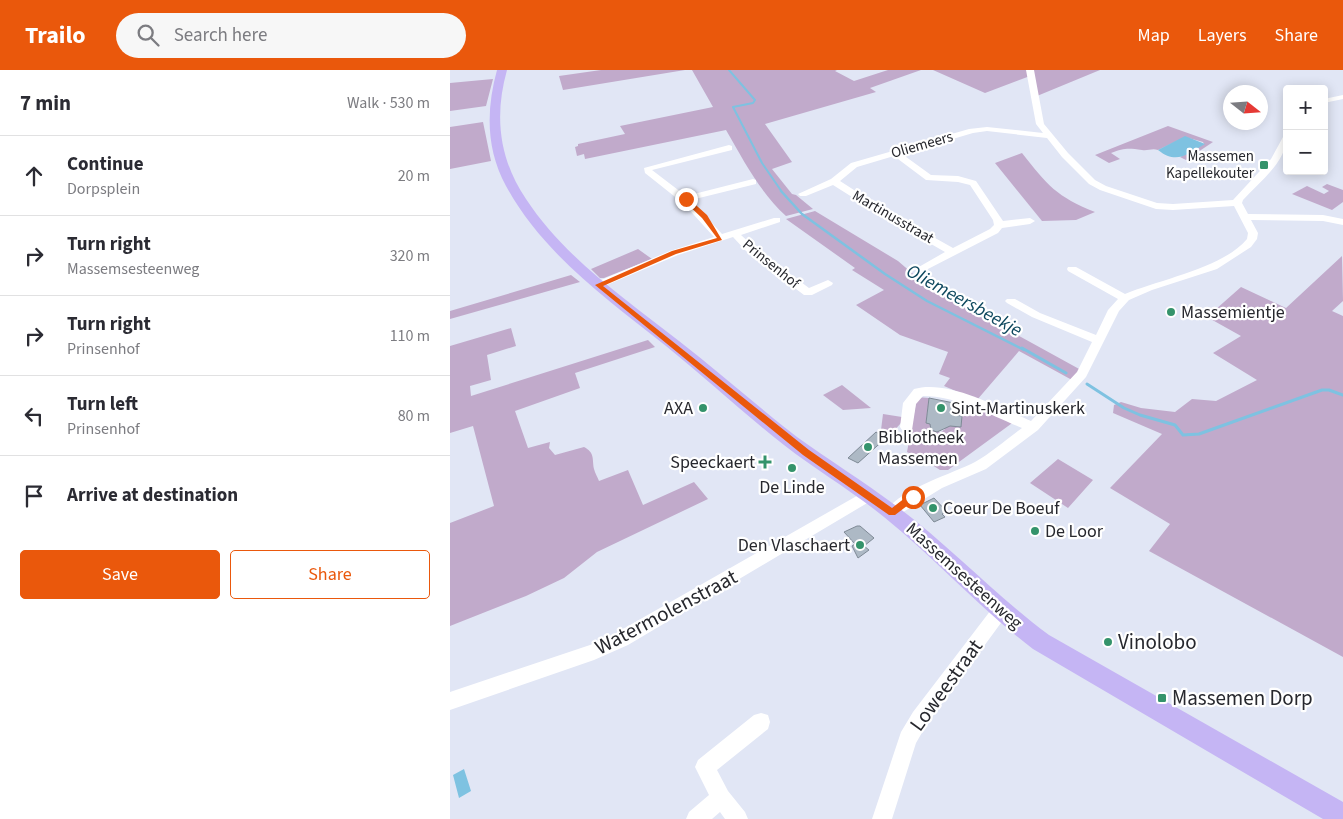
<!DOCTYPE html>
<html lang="en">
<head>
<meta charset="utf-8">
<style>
	:root { --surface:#fff; --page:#f7f7f7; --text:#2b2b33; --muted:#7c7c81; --line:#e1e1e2; --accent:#ea580c }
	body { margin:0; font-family:"Source Sans 3",sans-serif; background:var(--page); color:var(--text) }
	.controls { position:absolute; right:15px; top:15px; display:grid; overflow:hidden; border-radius:5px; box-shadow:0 2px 12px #0003 }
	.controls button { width:45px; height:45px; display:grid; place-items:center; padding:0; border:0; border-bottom:1px solid var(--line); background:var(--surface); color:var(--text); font:25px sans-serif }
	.compass { position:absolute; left:773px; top:15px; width:45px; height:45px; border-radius:50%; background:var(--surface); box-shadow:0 2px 12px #0003; rotate:107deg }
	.stop { position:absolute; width:15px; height:15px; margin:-11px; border:4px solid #ea580c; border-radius:50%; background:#fff }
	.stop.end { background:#ea580c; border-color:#fff; box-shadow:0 1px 5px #0008 }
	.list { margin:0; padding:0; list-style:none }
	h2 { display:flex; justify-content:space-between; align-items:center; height:65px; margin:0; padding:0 20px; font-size:21px }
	h2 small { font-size:16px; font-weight:400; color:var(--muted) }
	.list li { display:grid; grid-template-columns:32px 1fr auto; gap:15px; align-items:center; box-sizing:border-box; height:80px; padding:0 20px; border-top:1px solid var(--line) }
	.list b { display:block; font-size:19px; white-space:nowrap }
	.list p { margin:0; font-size:16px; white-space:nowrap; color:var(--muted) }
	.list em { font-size:16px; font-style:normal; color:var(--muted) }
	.actions { display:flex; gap:10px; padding:15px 20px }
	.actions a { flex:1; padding:11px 0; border:1px solid var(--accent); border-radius:5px; text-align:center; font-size:18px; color:var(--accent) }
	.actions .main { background:var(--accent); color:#fff }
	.icon { flex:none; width:28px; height:28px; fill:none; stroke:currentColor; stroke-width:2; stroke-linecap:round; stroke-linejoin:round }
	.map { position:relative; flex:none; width:893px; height:749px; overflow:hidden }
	header { display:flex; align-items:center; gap:30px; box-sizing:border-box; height:70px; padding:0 25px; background:var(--accent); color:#fff }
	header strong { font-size:24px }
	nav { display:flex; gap:28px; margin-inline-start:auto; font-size:18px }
	.search { width:350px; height:45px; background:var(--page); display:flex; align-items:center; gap:12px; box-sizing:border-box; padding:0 18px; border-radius:28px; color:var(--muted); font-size:19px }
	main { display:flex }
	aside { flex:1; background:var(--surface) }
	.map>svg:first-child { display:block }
	.green { fill:#c1aacb }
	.water { fill:#7ec2e1 }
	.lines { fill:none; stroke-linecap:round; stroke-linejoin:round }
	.stream-far2 { stroke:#7ec2e1; stroke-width:2 }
	.stream-far1 { stroke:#7ec2e1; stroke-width:2.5 }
	.stream { stroke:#7ec2e1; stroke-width:3 }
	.building { fill:#adb9c5; stroke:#7f8a96 }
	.minor { fill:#fff; fill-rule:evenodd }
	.major { fill:#c5b5f4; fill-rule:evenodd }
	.route { fill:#ea580c }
	.poi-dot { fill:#34936b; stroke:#fff; stroke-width:2 }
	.labels { text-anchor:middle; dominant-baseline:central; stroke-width:4.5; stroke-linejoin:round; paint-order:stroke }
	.far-street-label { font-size:15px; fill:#27282e; stroke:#fff }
	.far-poi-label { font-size:15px; fill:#27282e; stroke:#fff; text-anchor:end }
	.poi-label { font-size:18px; fill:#27282e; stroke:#fff; text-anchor:start }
	.street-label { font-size:18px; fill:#27282e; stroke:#fff }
	.water-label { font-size:19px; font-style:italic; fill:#0e485e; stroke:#fff }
	.near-street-label { font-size:21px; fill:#27282e; stroke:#fff }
	.near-poi-label { font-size:21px; fill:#27282e; stroke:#fff; text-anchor:start }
</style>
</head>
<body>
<header>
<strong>Trailo</strong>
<div class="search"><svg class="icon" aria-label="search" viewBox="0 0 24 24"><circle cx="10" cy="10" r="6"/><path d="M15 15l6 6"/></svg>Search here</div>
<nav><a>Map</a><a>Layers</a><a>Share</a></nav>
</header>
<main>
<aside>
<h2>7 min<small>Walk · 530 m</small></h2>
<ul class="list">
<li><svg class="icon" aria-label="ahead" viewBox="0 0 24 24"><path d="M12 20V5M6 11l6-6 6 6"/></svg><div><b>Continue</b><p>Dorpsplein</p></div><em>20 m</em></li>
<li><svg class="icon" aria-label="right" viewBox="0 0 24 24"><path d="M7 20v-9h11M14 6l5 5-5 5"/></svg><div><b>Turn right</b><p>Massemsesteenweg</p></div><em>320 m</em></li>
<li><svg class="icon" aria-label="right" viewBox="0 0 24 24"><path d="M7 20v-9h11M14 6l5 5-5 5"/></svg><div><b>Turn right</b><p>Prinsenhof</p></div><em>110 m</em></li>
<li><svg class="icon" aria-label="left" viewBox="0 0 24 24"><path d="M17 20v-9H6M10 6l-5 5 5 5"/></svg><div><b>Turn left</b><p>Prinsenhof</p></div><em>80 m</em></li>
<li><svg class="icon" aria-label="arrive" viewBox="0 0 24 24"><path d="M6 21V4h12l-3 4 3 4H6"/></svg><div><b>Arrive at destination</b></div></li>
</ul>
<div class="actions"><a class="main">Save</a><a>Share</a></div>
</aside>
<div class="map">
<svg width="893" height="749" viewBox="0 0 893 749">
	<rect width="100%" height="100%" fill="#e1e6f5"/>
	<path class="green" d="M 151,0 L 235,0 L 113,20 L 109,6 Z
		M 242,0 L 387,0 L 385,1 L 404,11 L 438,0 L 471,0 L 420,18 L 426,22 L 315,54 L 342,92 L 322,99 L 342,124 L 346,125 L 363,139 L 336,146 C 309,121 294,91 276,60 L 135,89 L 134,84 L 127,86 L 125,77 L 128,76 L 128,74 L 175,64 L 170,56 L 263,37 Z
		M 483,0 L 578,0 L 580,6 L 535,23 Z
		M 583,0 L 650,0 L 587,26 Z
		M 43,9 L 36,36 L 0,41 L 0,13 Z
		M 33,52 L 41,91 L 0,99 L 0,57 Z
		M 718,56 L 763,72 L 736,90 L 730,87 L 754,74 L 753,72 L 735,67 L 708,80 C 702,78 698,81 692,80 C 678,78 674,78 661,83 L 670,89 L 659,93 L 645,85 Z
		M 572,83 C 597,115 607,127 645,142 L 626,150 L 592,151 L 545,93 Z
		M 877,114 L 893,120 L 893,132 L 882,140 L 842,124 L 857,116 L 874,124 L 879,121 L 872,117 Z
		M 365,141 L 448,191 L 476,215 L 631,300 L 622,310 L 569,281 L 527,330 L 494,316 L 500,308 L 489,304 L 498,282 L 450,265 L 406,235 L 434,220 L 402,200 L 405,198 L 336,149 Z
		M 188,179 L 202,189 L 154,208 L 150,208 L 141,199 Z
		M 892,186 L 893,231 L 882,241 L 893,246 L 893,587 L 699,481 L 720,454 L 660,418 L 712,364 L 663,343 L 664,335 L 671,332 L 691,338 L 725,342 L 742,329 L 766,331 L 807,310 L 763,283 L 791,266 L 757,247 L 791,217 L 836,238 Z
		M 121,205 L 130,212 L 0,249 L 0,241 Z
		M 61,258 L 66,276 L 37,285 L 41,310 L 20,316 L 21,326 L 198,270 L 205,277 L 125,303 L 130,318 L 65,341 L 78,378 L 100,372 L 99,378 L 105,385 L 134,377 C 145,383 142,388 144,399 C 145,403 148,408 149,411 L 178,400 L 193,435 L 244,412 L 258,429 L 147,482 L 114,508 L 76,526 L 0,556 L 0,453 L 44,436 L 23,356 L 0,363 L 0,276 Z
		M 392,315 L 421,338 L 393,340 L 373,325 Z
		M 467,327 L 479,328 L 476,353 L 482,354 L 485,361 L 491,362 L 495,359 L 495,355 L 511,356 L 512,346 L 503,345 L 505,331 L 521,333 L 565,351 L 498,400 L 490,400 L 465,384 L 463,385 L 457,382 Z
		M 433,344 L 452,347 L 451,353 L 441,364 L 431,360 Z
		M 608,389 L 643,410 L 618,438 L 580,413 Z"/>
	<path class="water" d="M 735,66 L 755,74 C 737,84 727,95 708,80 Z
		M 14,699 L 21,721 L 9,728 L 3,705 Z"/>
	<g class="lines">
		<path class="stream-far2" d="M 279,0 L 305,30 L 303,33 L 283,37 L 312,93 L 332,122"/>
		<path class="stream-far1" d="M 331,121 L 351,143
			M 352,144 L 435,204 L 477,231 L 574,280"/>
		<path class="stream" d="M 572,278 L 616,303
			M 637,314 L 674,338 L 690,345 L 725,355 L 733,365 L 749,364 L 872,320 L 879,320 L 893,325"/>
	</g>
	<path class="building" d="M 479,328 L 504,333 L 503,345 L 512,346 L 511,357 L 500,356 L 487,362 L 481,360 L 480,354 L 476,353 Z
		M 426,362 L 436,368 L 408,393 L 398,388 Z
		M 484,428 L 497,442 L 492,444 L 495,447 L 484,452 L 470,435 Z
		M 407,456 L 410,456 L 424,468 L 414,476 L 419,480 L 408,488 L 402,476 L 405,474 L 394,462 Z"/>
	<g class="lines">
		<path class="minor" d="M 576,0 L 584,0 L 594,54 L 618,83 L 645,110 L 656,116 L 707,133 L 723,134 L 783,130 L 821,89 L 833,67 L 837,65 C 837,92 810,111 793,130 L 792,133 L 798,144 L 873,145 L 893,149 L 893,155 L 873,151 L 801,150 L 808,163 L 807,169 L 801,177 L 767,199 L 702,220 L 679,230 L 669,241 L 636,307 L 588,360 L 536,399 L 492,418 L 442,449 L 437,447 L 435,443 C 447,420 502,404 525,392 C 541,383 557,369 572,358 C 540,345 508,326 473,326 L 466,334 L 462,360 L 452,360 L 450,357 L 453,333 L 464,319 C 498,309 550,338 581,351 L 627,302 L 642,272 L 582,247 L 557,233 L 555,231 L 557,229 L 565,229 L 590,243 L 646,265 L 658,240 L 668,229 L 618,201 L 617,199 L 618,197 L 626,197 L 675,224 C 711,209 773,198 797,169 L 798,163 L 784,136 L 723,140 L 706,139 L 650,120 L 639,114 L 612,87 L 597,68 L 537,61 L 523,63 L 452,84 L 481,105 L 508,106 L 526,111 L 553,151 L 580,148 L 585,151 L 580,154 L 552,158 L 548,163 L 476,200 L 472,201 L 467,198 L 495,182 L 429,144 L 383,115 L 356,126 L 350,126 L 348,124 L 381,109 L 401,93 L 519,59 L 537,57 L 593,63 L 586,54 ZM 444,86 L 476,110 L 508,112 L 520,115 L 543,150 L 544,155 L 540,159 L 503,178 L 435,140 L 390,111 L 407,97 Z
			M 893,25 L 893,29 L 874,33 L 874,29 Z
			M 279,75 L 282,76 L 282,80 L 202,100 L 236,126 L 303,109 L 306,110 L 306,114 L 241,130 L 272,164 L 324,148 L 330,148 L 330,152 L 291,165 L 304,177 L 359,218 L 378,210 L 383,213 L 382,215 L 362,225 L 354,225 L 296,181 L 283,167 L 228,185 L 152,217 L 144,217 L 143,215 L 144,213 L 220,181 L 264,167 L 234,134 L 195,103 L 194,98 Z
			M 419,419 L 424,421 L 426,425 L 424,429 L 178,575 L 144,590 L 0,640 L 0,622 L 140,575 L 166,563 Z
			M 550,534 L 556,536 L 558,541 L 556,546 L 477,654 L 466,673 L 442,749 L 422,749 L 451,662 L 463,642 L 544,536 Z
			M 311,643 L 318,645 L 320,652 L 318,659 L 267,700 L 278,721 L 295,742 L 298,749 L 275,749 L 270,742 L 262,749 L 236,749 L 239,742 L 259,725 L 245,697 L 248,690 L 304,645 Z"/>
		<path class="major" d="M 47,0 L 57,0 C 44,46 49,89 76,129 C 115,188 174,228 229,271 C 269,302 307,336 347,367 C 379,390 413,411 445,435 C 499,475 545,525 599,565 L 893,732 L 893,749 L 873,749 L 583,579 C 530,539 486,489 434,447 C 402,421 366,400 334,375 C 293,343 256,308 216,276 C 157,229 93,184 56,116 C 36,79 36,40 47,0 Z"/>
	</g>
	<path class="route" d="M 234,128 L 238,128 L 257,145 L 272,170 L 226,184 L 153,216 L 359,380 L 442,438 L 460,424 L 466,424 L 466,429 L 445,445 L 439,445 L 353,385 L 145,215 L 222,181 L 267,168 L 252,148 L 234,131 Z"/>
	<g class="poi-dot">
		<rect x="809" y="90" width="10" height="10" rx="2.5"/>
		<circle cx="721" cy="242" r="5"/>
		<circle cx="253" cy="338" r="5"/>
		<circle cx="491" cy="338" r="5"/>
		<circle cx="418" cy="377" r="5"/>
		<path d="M312.5 384.5h5v5h5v5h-5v5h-5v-5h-5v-5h5z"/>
		<circle cx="342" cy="398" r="5"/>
		<circle cx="483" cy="438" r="5"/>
		<circle cx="585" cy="461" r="5"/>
		<circle cx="410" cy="475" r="5"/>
		<circle cx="658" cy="572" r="5"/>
		<rect x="707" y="623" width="10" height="10" rx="2.5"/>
	</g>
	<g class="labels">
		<g class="far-street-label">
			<text transform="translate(472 75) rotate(-16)">Oliemeers</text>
			<text transform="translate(443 147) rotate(30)">Martinusstraat</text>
			<text transform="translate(321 194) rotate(39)">Prinsenhof</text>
		</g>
		<g class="far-poi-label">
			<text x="804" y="86">Massemen<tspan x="804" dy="17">Kapellekouter</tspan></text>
		</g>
		<g class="poi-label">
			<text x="731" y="242">Massemientje</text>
			<text x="243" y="338" text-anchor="end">AXA</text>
			<text x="501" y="338">Sint-Martinuskerk</text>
			<text x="428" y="367">Bibliotheek<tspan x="428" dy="21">Massemen</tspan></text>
			<text x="305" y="392" text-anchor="end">Speeckaert</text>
			<text x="342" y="417" text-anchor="middle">De Linde</text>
			<text x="493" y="438">Coeur De Boeuf</text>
			<text x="595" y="461">De Loor</text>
			<text x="400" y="475" text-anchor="end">Den Vlaschaert</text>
		</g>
		<g class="street-label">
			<text transform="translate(514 506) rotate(42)">Massemsesteenweg</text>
		</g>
		<g class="water-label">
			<text transform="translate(514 231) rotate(29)">Oliemeersbeekje</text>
		</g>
		<g class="near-street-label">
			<text transform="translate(216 542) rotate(-28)">Watermolenstraat</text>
			<text transform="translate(496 615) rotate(-54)">Loweestraat</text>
		</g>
		<g class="near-poi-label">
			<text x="668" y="572">Vinolobo</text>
			<text x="722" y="628">Massemen Dorp</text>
		</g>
	</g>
</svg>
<div class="controls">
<button>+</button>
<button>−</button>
</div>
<svg class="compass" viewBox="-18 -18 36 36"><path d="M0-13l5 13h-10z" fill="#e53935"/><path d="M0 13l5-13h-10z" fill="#7c7c81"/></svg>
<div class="stop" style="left:463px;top:427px"></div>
<div class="stop end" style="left:236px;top:129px"></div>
</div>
</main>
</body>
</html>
